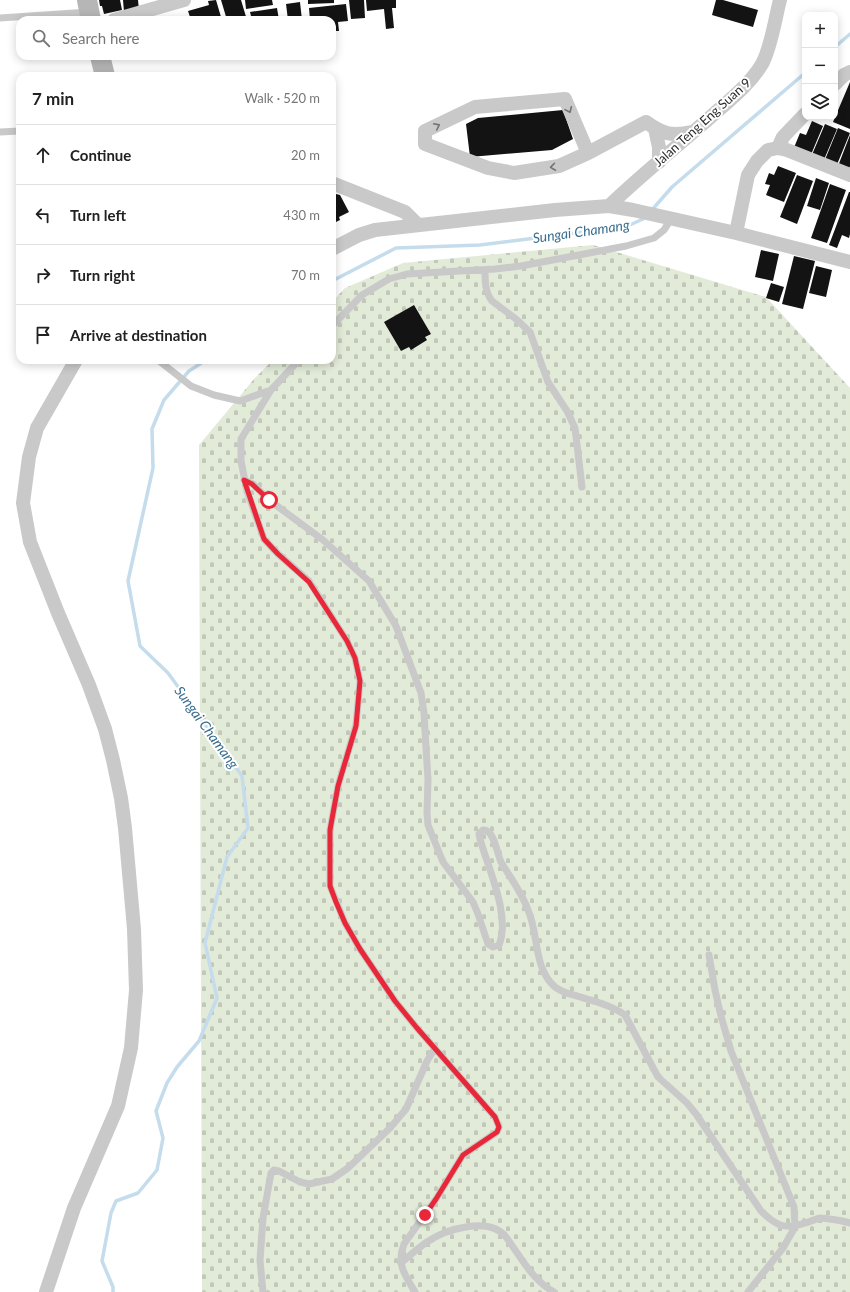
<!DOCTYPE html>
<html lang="en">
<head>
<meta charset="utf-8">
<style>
	:root { --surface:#fff; --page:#f6f6f6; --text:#222; --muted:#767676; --line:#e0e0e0 }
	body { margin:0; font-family:Lato,sans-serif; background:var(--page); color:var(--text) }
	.controls { position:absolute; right:12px; top:12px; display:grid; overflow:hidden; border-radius:8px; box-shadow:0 2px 10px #0003 }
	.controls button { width:36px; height:36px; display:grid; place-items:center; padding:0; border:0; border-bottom:1px solid var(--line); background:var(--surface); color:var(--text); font:20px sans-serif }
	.stop { position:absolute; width:12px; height:12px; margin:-9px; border:3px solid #e82838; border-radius:50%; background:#fff }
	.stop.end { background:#e82838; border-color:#fff; box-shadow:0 1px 4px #0008 }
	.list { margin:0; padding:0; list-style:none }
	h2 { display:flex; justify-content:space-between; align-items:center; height:52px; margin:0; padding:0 16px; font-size:17px }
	h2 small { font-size:13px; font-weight:400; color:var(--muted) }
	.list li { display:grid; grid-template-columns:26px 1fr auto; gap:12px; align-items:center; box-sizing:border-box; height:60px; padding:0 16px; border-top:1px solid var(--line) }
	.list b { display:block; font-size:15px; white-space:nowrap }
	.list em { font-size:13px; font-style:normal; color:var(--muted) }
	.icon { flex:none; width:22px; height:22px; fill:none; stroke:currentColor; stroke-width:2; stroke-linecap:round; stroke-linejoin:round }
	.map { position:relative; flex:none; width:850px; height:1292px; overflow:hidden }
	.search { position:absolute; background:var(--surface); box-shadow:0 2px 10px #0003; left:16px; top:16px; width:320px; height:44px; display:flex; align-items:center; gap:10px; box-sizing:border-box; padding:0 14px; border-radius:12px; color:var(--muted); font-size:15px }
	.panel { position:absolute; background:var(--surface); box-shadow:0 2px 10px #0003; left:16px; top:72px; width:320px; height:292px; border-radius:12px }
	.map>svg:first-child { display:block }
	.cemetery { fill:url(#cemetery-stones) }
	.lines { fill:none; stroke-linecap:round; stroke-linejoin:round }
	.stream { stroke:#c4dceb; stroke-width:3.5 }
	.building { fill:#131313 }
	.lane { stroke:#c9c9c9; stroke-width:7 }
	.street { stroke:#c9c9c9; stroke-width:14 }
	.secondary { stroke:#b6b6b6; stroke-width:20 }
	.oneway { stroke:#737373 }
	.route { stroke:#e82838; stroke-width:5 }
	.labels { text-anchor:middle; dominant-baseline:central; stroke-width:4; stroke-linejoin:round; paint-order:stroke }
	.street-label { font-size:13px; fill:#2c2c2c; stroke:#fff }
	.water-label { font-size:14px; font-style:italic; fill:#396e8f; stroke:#fff }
</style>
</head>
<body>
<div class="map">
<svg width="850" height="1292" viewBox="0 0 850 1292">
	<defs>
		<pattern id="cemetery-stones" width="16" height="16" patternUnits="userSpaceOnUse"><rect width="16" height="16" fill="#e2ead8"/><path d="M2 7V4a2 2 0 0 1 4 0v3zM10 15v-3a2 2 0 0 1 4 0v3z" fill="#c2c9ba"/></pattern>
	</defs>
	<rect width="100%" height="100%" fill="#fff"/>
	<path class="cemetery" d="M 593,245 L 766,297 L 850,388 L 850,1292 L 202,1292 L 199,445 L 254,379 L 273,360 L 332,360 L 332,302 L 345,288 L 403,263 Z"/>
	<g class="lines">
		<path class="stream" d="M 835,47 L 850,34
			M 651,211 L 672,187 L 805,73
			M 332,281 L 396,248 L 480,245 L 600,230 L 632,224 L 643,219 L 645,217
			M 113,1292 L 113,1287 L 102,1261 L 111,1213 L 116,1201 L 138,1193 L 157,1170 L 163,1138 L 156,1111 L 167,1083 L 177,1067 L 199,1041 L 217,998 L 205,943 L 227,857 L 248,828 L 242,776 L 217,740 L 168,673 L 140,646 L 128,581 L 153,468 L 152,429 L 164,400 L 189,371 L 206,360"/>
	</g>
	<path class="building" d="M 99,0 L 120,0 L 122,10 L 104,14 L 102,6 L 100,6 Z
		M 123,0 L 138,0 L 139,10 L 124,12 Z
		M 216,0 L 221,17 L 211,20 L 182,20 L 182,18 L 190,17 L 188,11 L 209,5 L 208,1 Z
		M 221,0 L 241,0 L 247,20 L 227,20 Z
		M 245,0 L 272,0 L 273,5 L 246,9 Z
		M 308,0 L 334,0 L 334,3 L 308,4 Z
		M 349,0 L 364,0 L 365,18 L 351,19 Z
		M 366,0 L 396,0 L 396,8 L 392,8 L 394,28 L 386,29 L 384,9 L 367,11 Z
		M 716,0 L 723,0 L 758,10 L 753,27 L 712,15 Z
		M 300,2 L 302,20 L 288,20 L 286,4 Z
		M 346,4 L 348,21 L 338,22 L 339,31 L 332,31 L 332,20 L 310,20 L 309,8 Z
		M 277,8 L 279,20 L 252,20 L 250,12 Z
		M 850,82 L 850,129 L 833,122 Z
		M 563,110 L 573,139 L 552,150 L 470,157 L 466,124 L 478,118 Z
		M 812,121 L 823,126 L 810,157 L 793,150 L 800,133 L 806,135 Z
		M 825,124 L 837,129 L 823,162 L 811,157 Z
		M 838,128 L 850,133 L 836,167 L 824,162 Z
		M 850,135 L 850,166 L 849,170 L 838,166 Z
		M 778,166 L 796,173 L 784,202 L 766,195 L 770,185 L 765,184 L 769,173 L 774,175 Z
		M 797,175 L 813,181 L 797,224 L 780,217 Z
		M 816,178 L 829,183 L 820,210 L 807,206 Z
		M 830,184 L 846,190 L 827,243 L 811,238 Z
		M 849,192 L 850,192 L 850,234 L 849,238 L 842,235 L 837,248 L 829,245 Z
		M 332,193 L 340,195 L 349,212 L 339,217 L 340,220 L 332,224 Z
		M 761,250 L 779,254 L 773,281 L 755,277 Z
		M 794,256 L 815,261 L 803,309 L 782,304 Z
		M 816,266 L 832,270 L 826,297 L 809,293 Z
		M 771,283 L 784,287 L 779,302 L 766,298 Z
		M 414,305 L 431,334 L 425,337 L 427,340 L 411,350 L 409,347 L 401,351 L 384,322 Z"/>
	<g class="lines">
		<path class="lane" d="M 0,18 L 89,12
			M 0,132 L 20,131
			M 485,270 C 485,281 485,292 492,301 L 516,319 L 530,332 L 548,382 L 567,411 L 575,428 L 582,487
			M 332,326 L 362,295 L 389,279 L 407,274 L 495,269 L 521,266 L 626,246 L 654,238 L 664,230 L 671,219
			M 158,360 L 191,386 L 214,395 L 240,401 L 271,390 L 299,360
			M 271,390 L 241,439 L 241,461 L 247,491 L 264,539 L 278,554 L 309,581 L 347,641 L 355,658 L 360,681 L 356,725 L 338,786 L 330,830 L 330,886 L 345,923 L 360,949 L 395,1001 L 417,1028 L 495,1117 L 499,1127 L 497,1132 L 463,1155 L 436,1199 L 404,1244 C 396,1264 405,1275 415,1292
			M 244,480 L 253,484 L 269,500 L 323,540 L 369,581 L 396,626 L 421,693 L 424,713 L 426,748 L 428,779 L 427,813 L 428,825 L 443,862 L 473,902 L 478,914 L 488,944 L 493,947 L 499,945 C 511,916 488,868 480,839 L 479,834 L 483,830 C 494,829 497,853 501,862 C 510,877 522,893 528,910 C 539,934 533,968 555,987 C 561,992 569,994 577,996 C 593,1001 611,1005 625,1015 L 658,1077 L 687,1103 L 696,1114 L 761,1211 C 776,1226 785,1230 805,1223 C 810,1222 815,1219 820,1218 C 825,1218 844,1221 850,1223
			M 709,955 L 715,990 L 721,1016 L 731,1051 L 794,1207 L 795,1227 L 783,1248 L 748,1292
			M 401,1263 C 409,1256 418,1248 427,1242 C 446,1229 489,1216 506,1237 C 521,1257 532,1280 554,1292
			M 263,1292 L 260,1260 L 263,1218 L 271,1173 L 274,1170 L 279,1171 L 300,1182 L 309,1184 L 332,1179 L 348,1168 L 390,1128 L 406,1109 L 427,1061 L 435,1048"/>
		<path class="street" d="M 114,20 L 184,0
			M 835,84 L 844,75 L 850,72
			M 655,129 L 659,147 L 659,162
			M 778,148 L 783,137 L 805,114
			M 588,153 L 565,99 L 475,107 L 425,131 L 425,144 L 488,168 L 514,173 L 559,166 L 588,153 L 646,122 C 664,135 672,136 693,132
			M 332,183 L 405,212 L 418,225
			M 609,206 C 642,174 679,145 714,114 C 731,99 750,84 762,64 C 771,48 775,19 780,0
			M 736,233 L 748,175 L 757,161 L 768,150 L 778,148 L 787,150 L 850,175
			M 332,249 L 359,235 L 375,230 L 555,210 L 609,206 L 633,210 L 736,233 L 850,262
			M 46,1292 L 74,1208 L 118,1106 L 131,1048 L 136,990 L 134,929 L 125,828 L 121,798 L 113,760 L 105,729 L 89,685 L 58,613 L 30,542 L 23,503 L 29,457 L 37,428 L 76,360"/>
		<path class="secondary" d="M 87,0 L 91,20
			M 100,56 L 105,76"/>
	</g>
	<defs><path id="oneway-chevron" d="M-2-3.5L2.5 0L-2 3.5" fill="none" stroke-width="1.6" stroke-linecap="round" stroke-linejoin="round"/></defs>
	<g class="oneway">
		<use href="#oneway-chevron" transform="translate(569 110) rotate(66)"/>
		<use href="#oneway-chevron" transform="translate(437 126) rotate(-26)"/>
		<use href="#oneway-chevron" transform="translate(553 167) rotate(172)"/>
	</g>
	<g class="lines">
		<path class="route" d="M 269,500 L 252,484 L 244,480 L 264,539 L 278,554 L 309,582 L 347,641 L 355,658 L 360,681 L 356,726 L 338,786 L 330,830 L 330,886 L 336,902 L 345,923 L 360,949 L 395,1001 L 417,1028 L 495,1117 L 499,1127 L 497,1132 L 463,1155 L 436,1199 L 425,1215"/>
	</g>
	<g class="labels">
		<g class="street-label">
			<text transform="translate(702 122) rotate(-42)">Jalan Teng Eng Suan 9</text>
		</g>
		<g class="water-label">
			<text transform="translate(581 231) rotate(-8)">Sungai Chamang</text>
			<text transform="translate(207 727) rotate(54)">Sungai Chamang</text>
		</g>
	</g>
</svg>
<div class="controls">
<button>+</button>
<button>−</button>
<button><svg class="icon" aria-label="layers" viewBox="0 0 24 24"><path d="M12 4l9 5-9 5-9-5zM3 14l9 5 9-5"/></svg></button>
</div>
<div class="stop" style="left:269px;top:500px"></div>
<div class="stop end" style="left:425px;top:1215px"></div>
<div class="search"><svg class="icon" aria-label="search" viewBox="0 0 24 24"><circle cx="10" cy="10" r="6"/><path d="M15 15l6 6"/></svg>Search here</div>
<section class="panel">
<h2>7 min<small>Walk · 520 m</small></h2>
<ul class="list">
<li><svg class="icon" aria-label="ahead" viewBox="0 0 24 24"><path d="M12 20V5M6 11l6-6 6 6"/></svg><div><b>Continue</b></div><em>20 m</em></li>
<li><svg class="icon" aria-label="left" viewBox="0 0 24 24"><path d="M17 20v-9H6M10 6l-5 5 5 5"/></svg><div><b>Turn left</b></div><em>430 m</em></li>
<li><svg class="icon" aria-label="right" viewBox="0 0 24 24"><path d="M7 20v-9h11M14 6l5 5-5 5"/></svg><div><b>Turn right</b></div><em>70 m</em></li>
<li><svg class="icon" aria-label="arrive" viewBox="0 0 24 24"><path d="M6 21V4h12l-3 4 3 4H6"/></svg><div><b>Arrive at destination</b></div></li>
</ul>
</section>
</div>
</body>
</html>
